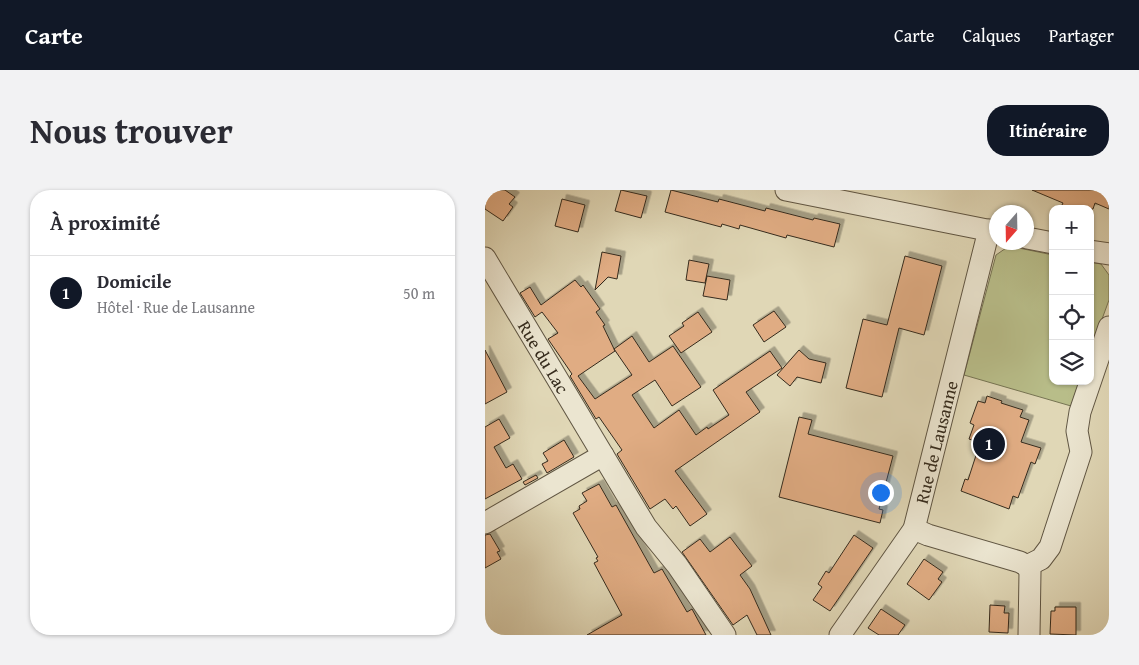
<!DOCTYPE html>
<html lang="fr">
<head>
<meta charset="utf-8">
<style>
	:root { --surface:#fff; --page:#f2f2f3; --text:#2b2b33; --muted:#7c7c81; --line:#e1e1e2; --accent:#111827 }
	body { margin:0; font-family:"Gentium Book Plus",serif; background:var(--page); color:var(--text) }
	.controls { position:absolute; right:15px; top:15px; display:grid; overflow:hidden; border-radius:10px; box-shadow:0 1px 4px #0004 }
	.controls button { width:45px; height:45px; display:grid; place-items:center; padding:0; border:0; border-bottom:1px solid var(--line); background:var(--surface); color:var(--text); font:25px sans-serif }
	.compass { position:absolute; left:504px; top:15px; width:45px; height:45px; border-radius:50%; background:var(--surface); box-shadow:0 1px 4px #0004; rotate:200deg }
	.you { position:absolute; left:395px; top:302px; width:18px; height:18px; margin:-12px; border:4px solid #fff; border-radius:50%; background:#1a73e8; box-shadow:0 0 0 8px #1a73e833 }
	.badge { display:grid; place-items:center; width:32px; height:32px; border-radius:50%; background:var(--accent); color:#fff; font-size:16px; font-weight:700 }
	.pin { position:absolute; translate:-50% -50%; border:2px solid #fff; box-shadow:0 1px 5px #0006 }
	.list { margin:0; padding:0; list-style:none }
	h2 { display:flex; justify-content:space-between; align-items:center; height:65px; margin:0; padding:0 20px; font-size:21px }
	h2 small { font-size:16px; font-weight:400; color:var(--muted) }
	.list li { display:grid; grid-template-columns:32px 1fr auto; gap:15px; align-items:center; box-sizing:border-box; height:75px; padding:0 20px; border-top:1px solid var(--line) }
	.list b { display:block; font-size:19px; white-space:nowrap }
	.list p { margin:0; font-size:16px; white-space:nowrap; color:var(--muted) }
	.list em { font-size:16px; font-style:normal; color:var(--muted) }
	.icon { flex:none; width:28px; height:28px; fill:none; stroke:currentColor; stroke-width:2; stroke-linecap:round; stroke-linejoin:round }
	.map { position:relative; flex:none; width:624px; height:445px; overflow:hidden; border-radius:20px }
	header { display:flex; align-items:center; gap:30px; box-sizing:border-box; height:70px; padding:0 25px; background:var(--accent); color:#fff }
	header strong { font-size:24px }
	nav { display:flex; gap:28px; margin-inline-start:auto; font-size:18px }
	.intro { display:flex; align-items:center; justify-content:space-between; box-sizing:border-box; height:120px; padding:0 30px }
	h1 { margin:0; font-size:35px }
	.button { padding:12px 22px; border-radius:20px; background:var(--accent); color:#fff; font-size:18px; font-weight:700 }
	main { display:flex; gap:30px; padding:0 30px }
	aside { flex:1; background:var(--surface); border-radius:20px; box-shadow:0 1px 4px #0004 }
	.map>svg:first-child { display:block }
	.green { fill:#b8bd89; stroke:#767453 }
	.building { fill:#e0ac83; stroke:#352b1d; filter:url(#shadow) }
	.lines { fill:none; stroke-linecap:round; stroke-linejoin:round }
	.minor-casing { stroke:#605643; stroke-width:23 }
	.minor { stroke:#ebe5d0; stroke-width:21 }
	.labels { text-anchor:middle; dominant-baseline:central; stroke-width:5; stroke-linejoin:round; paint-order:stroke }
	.street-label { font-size:18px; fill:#352b1d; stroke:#ebe5d0 }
</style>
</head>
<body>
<header>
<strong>Carte</strong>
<nav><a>Carte</a><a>Calques</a><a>Partager</a></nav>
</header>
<div class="intro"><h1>Nous trouver</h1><a class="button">Itinéraire</a></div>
<main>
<aside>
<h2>À proximité<small></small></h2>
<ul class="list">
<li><span class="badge">1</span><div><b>Domicile</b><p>Hôtel · Rue de Lausanne</p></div><em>50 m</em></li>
</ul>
</aside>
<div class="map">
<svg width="624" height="445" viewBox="0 0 624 445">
	<defs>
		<filter id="shadow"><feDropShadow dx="4.5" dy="-4.5" stdDeviation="0" flood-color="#0004"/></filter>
	</defs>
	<rect width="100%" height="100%" fill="#e0d7b6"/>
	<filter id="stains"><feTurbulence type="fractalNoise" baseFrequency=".004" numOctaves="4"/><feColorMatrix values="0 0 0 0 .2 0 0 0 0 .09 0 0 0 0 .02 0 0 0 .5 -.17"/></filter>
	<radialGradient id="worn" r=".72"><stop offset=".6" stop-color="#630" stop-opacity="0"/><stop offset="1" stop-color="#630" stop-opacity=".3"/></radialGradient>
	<path class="green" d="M 524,56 L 568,65 L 568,191 L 595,191 L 586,216 L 479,185 L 511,65 Z
		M 605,72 L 616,74 L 624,85 L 624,110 L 605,162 Z"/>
	<path class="building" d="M 0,0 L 20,0 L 30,7 L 24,14 L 28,17 L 18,31 L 0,19 Z
		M 136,0 L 162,6 L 156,28 L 130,21 Z
		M 186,0 L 233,12 L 234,9 L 280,21 L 281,18 L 328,30 L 329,28 L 355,34 L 349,57 L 302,45 L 301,48 L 255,35 L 254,39 L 237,34 L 236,37 L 180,22 Z
		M 547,0 L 624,0 L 624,19 L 610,13 L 608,19 L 575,19 L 578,13 Z
		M 77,9 L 100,15 L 93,42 L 70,36 Z
		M 117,62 L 136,66 L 132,89 L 123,87 L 110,100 Z
		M 420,66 L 457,76 L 439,145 L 414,138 L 397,207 L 361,198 L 378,129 L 402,135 Z
		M 204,70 L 224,74 L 220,93 L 201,90 Z
		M 222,86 L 245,90 L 242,110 L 218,106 Z
		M 90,90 L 96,97 L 98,95 L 115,119 L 111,122 L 120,135 L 118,136 L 130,161 L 93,186 L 110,209 L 147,185 L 129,159 L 147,146 L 164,172 L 188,156 L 216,197 L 187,216 L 170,190 L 147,205 L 169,238 L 194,220 L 211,245 L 222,237 L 223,239 L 244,225 L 228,200 L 285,161 L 297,178 L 261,202 L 275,222 L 190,281 L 222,324 L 205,336 L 191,316 L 188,319 L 180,309 L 165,319 L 132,264 L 137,260 L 114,227 L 111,229 L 85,186 L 87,184 L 63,149 L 73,143 L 57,122 L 50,127 L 35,103 L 45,97 L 56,115 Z
		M 289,121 L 301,137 L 279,152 L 268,135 Z
		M 213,122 L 227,142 L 196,163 L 184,146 L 199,136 L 197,133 Z
		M 0,160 L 22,202 L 0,214 Z
		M 314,160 L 324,169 L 341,173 L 336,193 L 312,187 L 305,196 L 292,185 Z
		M 502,206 L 517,211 L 516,213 L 538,220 L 535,227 L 544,230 L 536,252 L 556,258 L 550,274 L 546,272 L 533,308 L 528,306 L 524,319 L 476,301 L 480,289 L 483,290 L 495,253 L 484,249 L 489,235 L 485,233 L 493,211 L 500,213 Z
		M 314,227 L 327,230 L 323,244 L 408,266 L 394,319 L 398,320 L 395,333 L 294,307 Z
		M 14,229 L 25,248 L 9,257 L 21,278 L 28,274 L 37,289 L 0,309 L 0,237 Z
		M 79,250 L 89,267 L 62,283 L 57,274 L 63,271 L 58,263 Z
		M 51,285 L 53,288 L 40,295 L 38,292 Z
		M 114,294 L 127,317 L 131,315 L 169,383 L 177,379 L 202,422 L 207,419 L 221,445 L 102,445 L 137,425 L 109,373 L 113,371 L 111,368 L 113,367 L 88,323 L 95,319 L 94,316 L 102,311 L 97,303 Z
		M 5,344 L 15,361 L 12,362 L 16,369 L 0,378 L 0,345 Z
		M 369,345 L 388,358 L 345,421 L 328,410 L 337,397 L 333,394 L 341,381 L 344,383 Z
		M 245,347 L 267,376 L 255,385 L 265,399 L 286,445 L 272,445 L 262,425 L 248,435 L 197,362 L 215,349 L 225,362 Z
		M 439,369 L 458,382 L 453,389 L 457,392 L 444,410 L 422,394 Z
		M 505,415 L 520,416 L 519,423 L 524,423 L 523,443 L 504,442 Z
		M 570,417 L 591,417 L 591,445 L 565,444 L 566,421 L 570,421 Z
		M 396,419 L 420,435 L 413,445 L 394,445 L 383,438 Z"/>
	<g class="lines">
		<defs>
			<g id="minor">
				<path d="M 301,0 L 512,42"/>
				<path d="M 542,48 L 568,53"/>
				<path d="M 605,61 L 624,64"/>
				<path id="s1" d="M 0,68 L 161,337 L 192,375 L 240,445"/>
				<path d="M 0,333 L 118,265"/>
				<path d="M 429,339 L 443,345 L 535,372 L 542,376 L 545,382 L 544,445"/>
				<path d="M 542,376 L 556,369 L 565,357 L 596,262 L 592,241 L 595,222 L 624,137"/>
				<path id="s2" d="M 355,445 L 429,339 L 504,40"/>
			</g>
		</defs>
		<use href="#minor" class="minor-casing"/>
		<use href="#minor" class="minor"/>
	</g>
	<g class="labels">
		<g class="street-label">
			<text stroke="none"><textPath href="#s1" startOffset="115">Rue du Lac</textPath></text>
			<text stroke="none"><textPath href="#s2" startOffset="219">Rue de Lausanne</textPath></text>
		</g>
	</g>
	<rect width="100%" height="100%" filter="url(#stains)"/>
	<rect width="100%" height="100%" fill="url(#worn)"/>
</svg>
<div class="controls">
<button>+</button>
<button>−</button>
<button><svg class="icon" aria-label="locate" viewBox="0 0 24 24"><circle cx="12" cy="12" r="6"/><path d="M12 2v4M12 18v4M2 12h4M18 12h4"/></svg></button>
<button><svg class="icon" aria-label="layers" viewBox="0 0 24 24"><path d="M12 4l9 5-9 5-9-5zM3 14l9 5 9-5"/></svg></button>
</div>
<svg class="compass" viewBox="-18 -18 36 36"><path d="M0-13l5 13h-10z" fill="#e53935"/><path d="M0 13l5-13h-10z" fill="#7c7c81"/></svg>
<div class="you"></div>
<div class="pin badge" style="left:504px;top:254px">1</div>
</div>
</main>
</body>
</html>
